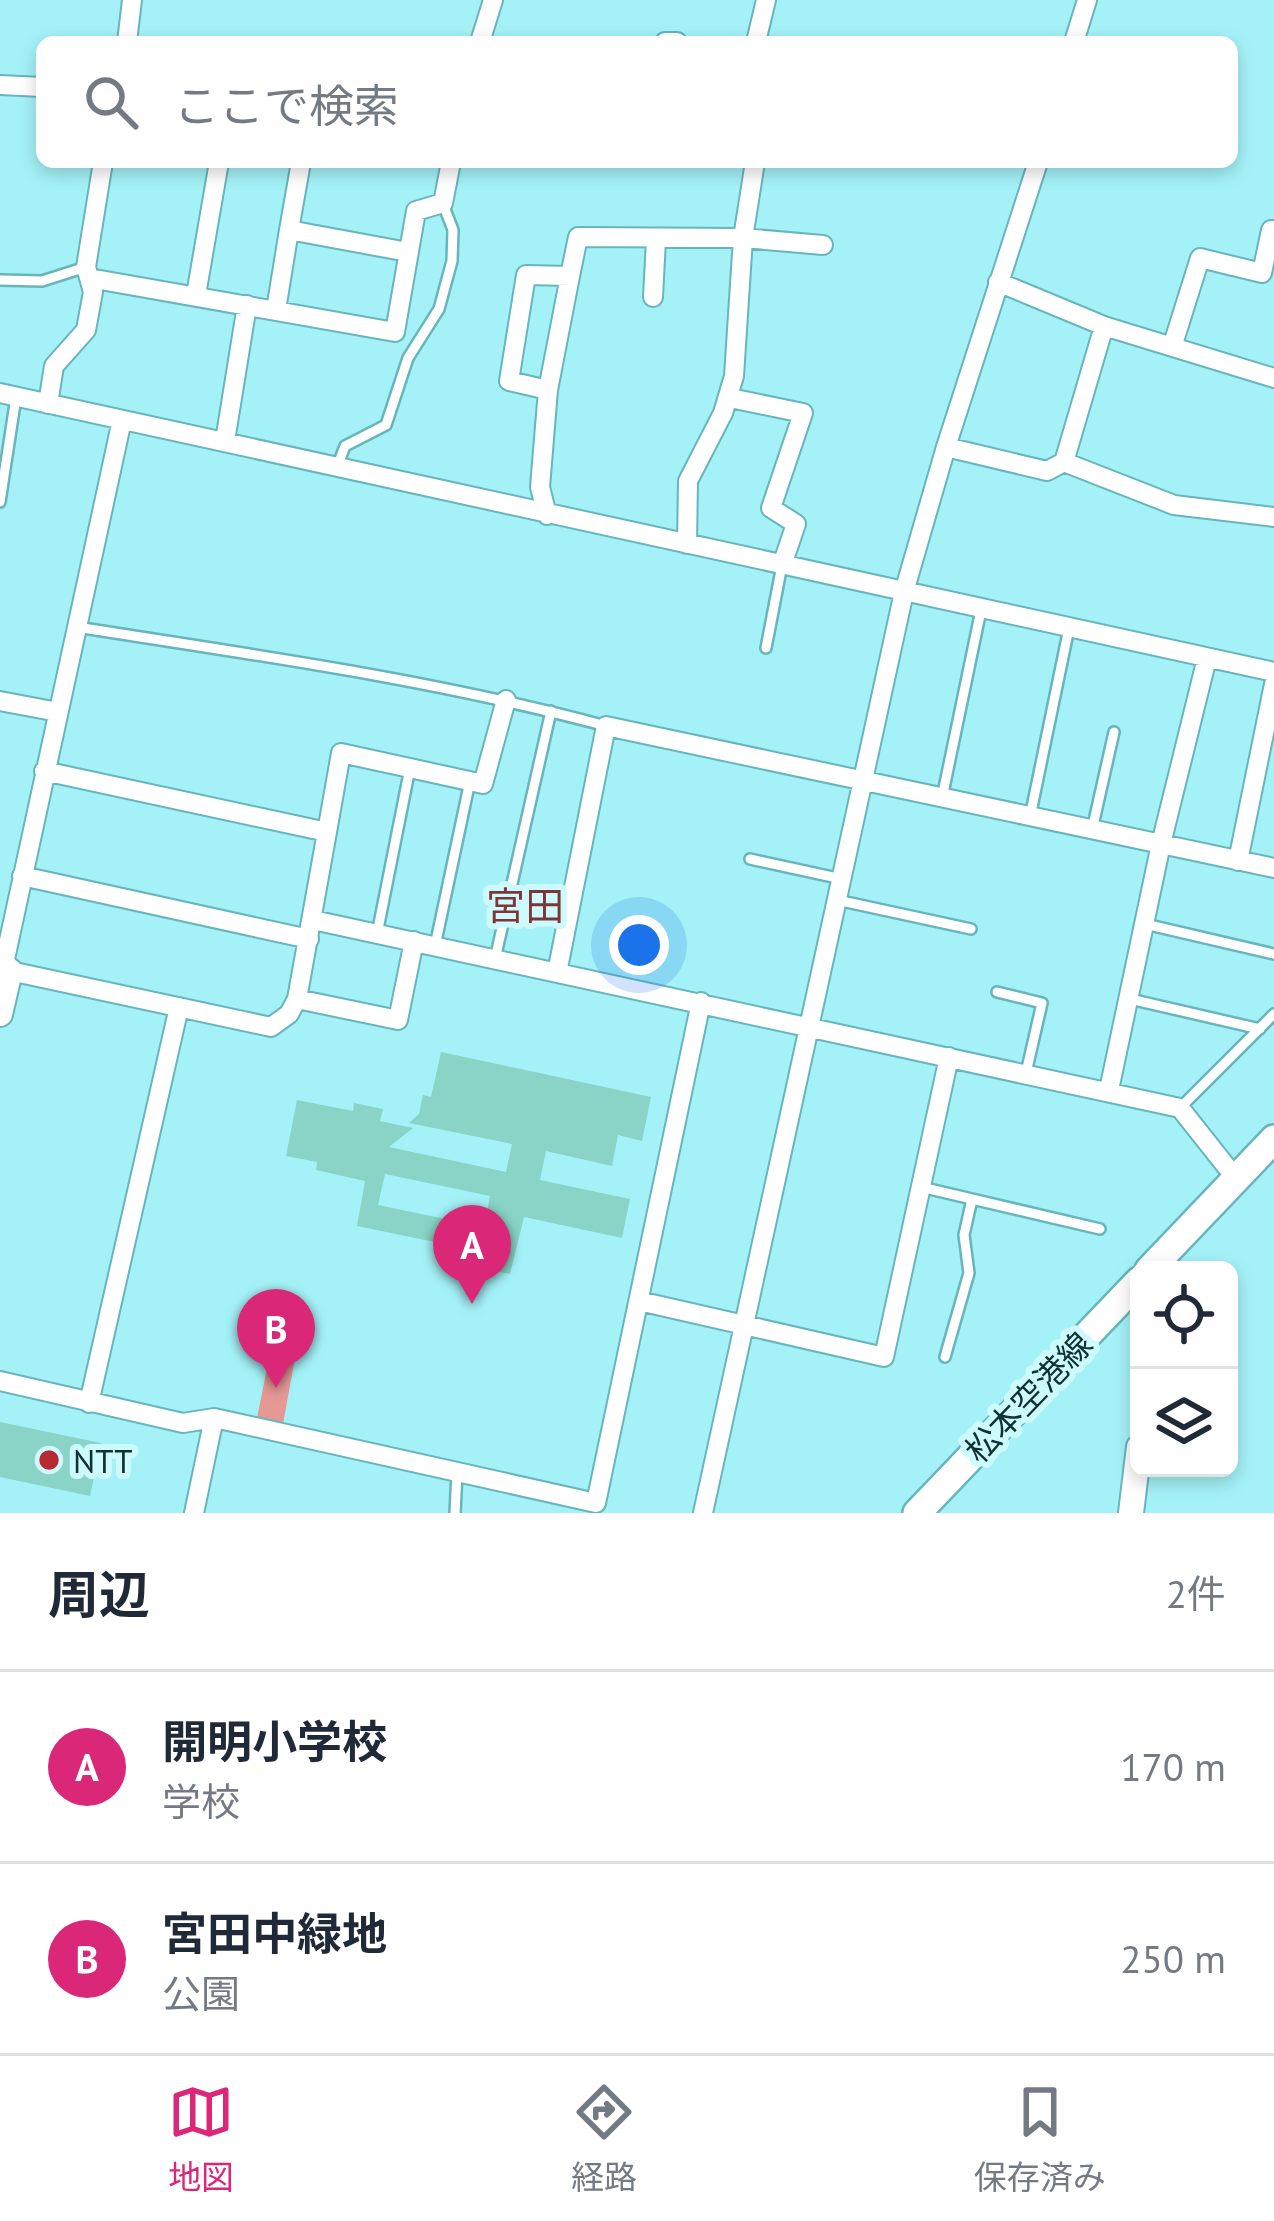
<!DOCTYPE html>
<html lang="ja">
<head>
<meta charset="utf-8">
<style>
	:root { --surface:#fff; --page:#f6f6f7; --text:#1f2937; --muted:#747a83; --line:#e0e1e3; --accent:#db2777 }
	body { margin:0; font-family:"PT Sans","Noto Sans JP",sans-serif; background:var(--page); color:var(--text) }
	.controls { position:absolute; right:36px; bottom:36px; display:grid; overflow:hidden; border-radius:18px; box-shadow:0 6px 18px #0003 }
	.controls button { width:108px; height:108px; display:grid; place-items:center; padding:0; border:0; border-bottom:3px solid var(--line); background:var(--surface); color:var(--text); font:60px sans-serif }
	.you { position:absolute; left:639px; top:945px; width:42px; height:42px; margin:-30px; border:9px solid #fff; border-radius:50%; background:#1a73e8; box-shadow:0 0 0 18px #1a73e833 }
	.badge { display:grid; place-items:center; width:78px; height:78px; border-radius:50%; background:var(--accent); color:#fff; font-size:39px; font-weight:700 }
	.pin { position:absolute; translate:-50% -99px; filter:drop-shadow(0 3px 6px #0008) }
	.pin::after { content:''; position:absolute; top:63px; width:42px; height:36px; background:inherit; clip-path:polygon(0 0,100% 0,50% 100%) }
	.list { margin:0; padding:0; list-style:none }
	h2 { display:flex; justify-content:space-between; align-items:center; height:156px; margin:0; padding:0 48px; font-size:51px }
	h2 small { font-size:39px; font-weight:400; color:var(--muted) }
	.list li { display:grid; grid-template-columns:78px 1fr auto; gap:36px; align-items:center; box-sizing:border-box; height:192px; padding:0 48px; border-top:3px solid var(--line) }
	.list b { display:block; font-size:45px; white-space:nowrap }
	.list p { margin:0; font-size:39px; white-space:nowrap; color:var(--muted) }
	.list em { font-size:39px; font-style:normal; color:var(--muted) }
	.icon { flex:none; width:66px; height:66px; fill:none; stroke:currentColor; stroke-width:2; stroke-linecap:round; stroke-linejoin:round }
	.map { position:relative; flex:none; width:1274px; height:1513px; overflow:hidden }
	.search { position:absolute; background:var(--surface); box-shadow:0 6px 18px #0003; left:36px; right:36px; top:36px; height:132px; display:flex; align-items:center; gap:30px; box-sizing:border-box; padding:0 42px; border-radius:18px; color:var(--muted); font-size:45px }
	.sheet { height:540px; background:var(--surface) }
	nav { display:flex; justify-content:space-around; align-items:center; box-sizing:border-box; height:168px; border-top:3px solid var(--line); background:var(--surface); font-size:33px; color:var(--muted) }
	nav a { display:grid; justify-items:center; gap:6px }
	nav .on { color:var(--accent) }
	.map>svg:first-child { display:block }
	.green { fill:#e69895 }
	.building { fill:#89d4c7; fill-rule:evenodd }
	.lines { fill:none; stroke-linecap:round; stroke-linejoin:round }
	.service-casing { stroke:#68b5bb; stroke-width:14 }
	.minor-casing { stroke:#68b5bb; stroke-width:22 }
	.tertiary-casing { stroke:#68b5bb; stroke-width:28 }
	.secondary-casing { stroke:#68b5bb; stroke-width:32 }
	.service { stroke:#fff; stroke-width:9 }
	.minor { stroke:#fff; stroke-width:18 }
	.tertiary { stroke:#fff; stroke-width:24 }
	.secondary { stroke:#fff; stroke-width:27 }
	.poi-dot { fill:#b92835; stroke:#cdfafd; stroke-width:4.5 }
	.labels { text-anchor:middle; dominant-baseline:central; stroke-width:12; stroke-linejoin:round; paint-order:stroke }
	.street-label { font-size:33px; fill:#103134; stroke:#cdfafd }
	.poi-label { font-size:33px; fill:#103134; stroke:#cdfafd; text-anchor:start }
	.quarter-label { font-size:39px; fill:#7e3636; stroke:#cdfafd }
</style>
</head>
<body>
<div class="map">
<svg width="1274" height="1513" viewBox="0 0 1274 1513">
	<rect width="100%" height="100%" fill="#a4f2f8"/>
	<path class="green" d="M 270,1353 L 295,1358 L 283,1424 L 257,1418 Z"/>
	<path class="building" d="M 441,1052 L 651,1097 L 642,1141 L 618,1135 L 612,1166 L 546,1151 L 540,1180 L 630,1199 L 622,1238 L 524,1217 L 510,1274 L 485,1269 L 485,1266 L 475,1265 L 478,1251 L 357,1226 L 365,1181 L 316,1170 L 317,1162 L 286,1156 L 297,1100 L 353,1111 L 354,1103 L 383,1109 L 380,1121 L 413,1128 L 389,1147 L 506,1172 L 512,1144 L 409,1123 L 419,1114 L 423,1095 L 431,1097 ZM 385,1174 L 490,1196 L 484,1227 L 378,1205 Z
		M 0,1422 L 101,1443 L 90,1496 L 0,1477 Z"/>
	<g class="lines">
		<defs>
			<path id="service" d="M 0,280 L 42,281 L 86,267
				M 337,467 L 345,446 L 386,425 L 408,358 L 439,309 L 452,261 L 453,230 L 443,204
				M 0,502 L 16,397
				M 76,627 C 255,655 431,679 606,726
				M 766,648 L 782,565
				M 942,798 L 981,610
				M 1030,817 L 1069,628
				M 1092,830 L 1114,732
				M 750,859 L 842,879
				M 837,900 L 971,929
				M 1145,924 L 1274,954
				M 377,934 L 410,768
				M 435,946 L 470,781
				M 495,959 L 551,711
				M 997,992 L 1042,1003 L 1026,1073
				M 1130,999 L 1260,1029
				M 1180,1108 L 1274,1014
				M 921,1187 L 972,1199 L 964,1235 L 969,1273 L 945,1357
				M 972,1199 L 1100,1229
				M 455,1513 L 457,1473"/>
			<path id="minor" d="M 127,42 L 132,0
				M 480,42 L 493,0
				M 665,42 L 677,42
				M 756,42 L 766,0
				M 1074,42 L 1087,0
				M 0,85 L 42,87
				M 301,162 L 289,230 L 408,252
				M 89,278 L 395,332 L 416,211 L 443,203 L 451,162
				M 998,282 L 1104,326 L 1274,378
				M 196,295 L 219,162
				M 653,297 L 656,240
				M 276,310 L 289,230
				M 1173,344 L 1200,258 L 1262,273 L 1271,230 L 1274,230
				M 548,390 L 570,276
				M 0,393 L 1274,672
				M 730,398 L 803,413 L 771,508 L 796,524 L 782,565
				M 48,404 L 54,366 L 86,330 L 93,292 L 86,267 L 103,162
				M 225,441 L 247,305
				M 946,447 L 1047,471 L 1064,462 L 1174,505 L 1274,517
				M 1064,462 L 1104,326
				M 547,515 L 540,487 L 548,390 L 509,381 L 526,275 L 570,276 L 578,237 L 743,238 L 823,245
				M 687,544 L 688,481 L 723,413 L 734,376 L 743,238 L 755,162
				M 0,701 L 58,712
				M 44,771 L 327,832 L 297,999 L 289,1014 L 271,1027 L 10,971 L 5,959 L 122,420
				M 327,832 L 341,753 L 483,784 L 506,700
				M 1238,861 L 1274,684
				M 22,876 L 309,939
				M 313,920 L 1180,1108 L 1237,1180
				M 557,973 L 606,726 L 1274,868
				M 297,999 L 398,1020 L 414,941
				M 1109,1090 L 1161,844 L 1207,658
				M 639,1301 L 884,1357 L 949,1057
				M 0,1381 L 183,1423 L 214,1418 L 228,1421 L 596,1503 L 701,1002
				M 89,1403 L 179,1007
				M 194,1513 L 214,1418
				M 703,1513 L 904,592 L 946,447 L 1038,162"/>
			<path id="tertiary" d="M 0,1014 L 10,971
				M 1131,1513 L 1139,1447"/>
			<path id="secondary" d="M 1149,1270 L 1274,1139
				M 917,1513 L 1139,1281"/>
		</defs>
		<use href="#service" class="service-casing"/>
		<use href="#minor" class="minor-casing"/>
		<use href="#tertiary" class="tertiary-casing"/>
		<use href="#secondary" class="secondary-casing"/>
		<use href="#service" class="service"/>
		<use href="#minor" class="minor"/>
		<use href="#tertiary" class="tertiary"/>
		<use href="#secondary" class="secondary"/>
	</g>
	<circle class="poi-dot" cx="49" cy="1460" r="12"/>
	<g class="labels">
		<g class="street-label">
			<text transform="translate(1028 1397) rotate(-46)">松本空港線</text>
		</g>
		<g class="poi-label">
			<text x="73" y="1460">NTT</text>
		</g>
		<g class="quarter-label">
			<text x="525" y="905">宮田</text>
		</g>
	</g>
</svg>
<div class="controls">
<button><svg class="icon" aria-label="locate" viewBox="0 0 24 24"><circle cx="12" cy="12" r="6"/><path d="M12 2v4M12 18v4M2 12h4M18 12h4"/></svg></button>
<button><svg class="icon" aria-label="layers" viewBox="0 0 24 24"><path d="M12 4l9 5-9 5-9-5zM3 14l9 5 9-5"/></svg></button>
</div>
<div class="you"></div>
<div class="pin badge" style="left:472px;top:1304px">A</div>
<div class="pin badge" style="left:276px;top:1388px">B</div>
<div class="search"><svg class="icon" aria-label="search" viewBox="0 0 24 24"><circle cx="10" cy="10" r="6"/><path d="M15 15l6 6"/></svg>ここで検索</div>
</div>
<section class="sheet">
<h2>周辺<small>2件</small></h2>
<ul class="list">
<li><span class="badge">A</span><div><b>開明小学校</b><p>学校</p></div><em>170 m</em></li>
<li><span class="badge">B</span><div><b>宮田中緑地</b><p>公園</p></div><em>250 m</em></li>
</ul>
</section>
<nav>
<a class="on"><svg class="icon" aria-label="map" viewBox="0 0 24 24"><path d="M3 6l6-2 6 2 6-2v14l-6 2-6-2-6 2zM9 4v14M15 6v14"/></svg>地図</a>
<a><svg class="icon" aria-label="directions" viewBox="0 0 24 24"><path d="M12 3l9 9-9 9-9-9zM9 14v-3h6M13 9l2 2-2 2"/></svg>経路</a>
<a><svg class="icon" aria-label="saved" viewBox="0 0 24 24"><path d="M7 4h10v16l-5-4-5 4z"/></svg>保存済み</a>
</nav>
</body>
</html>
